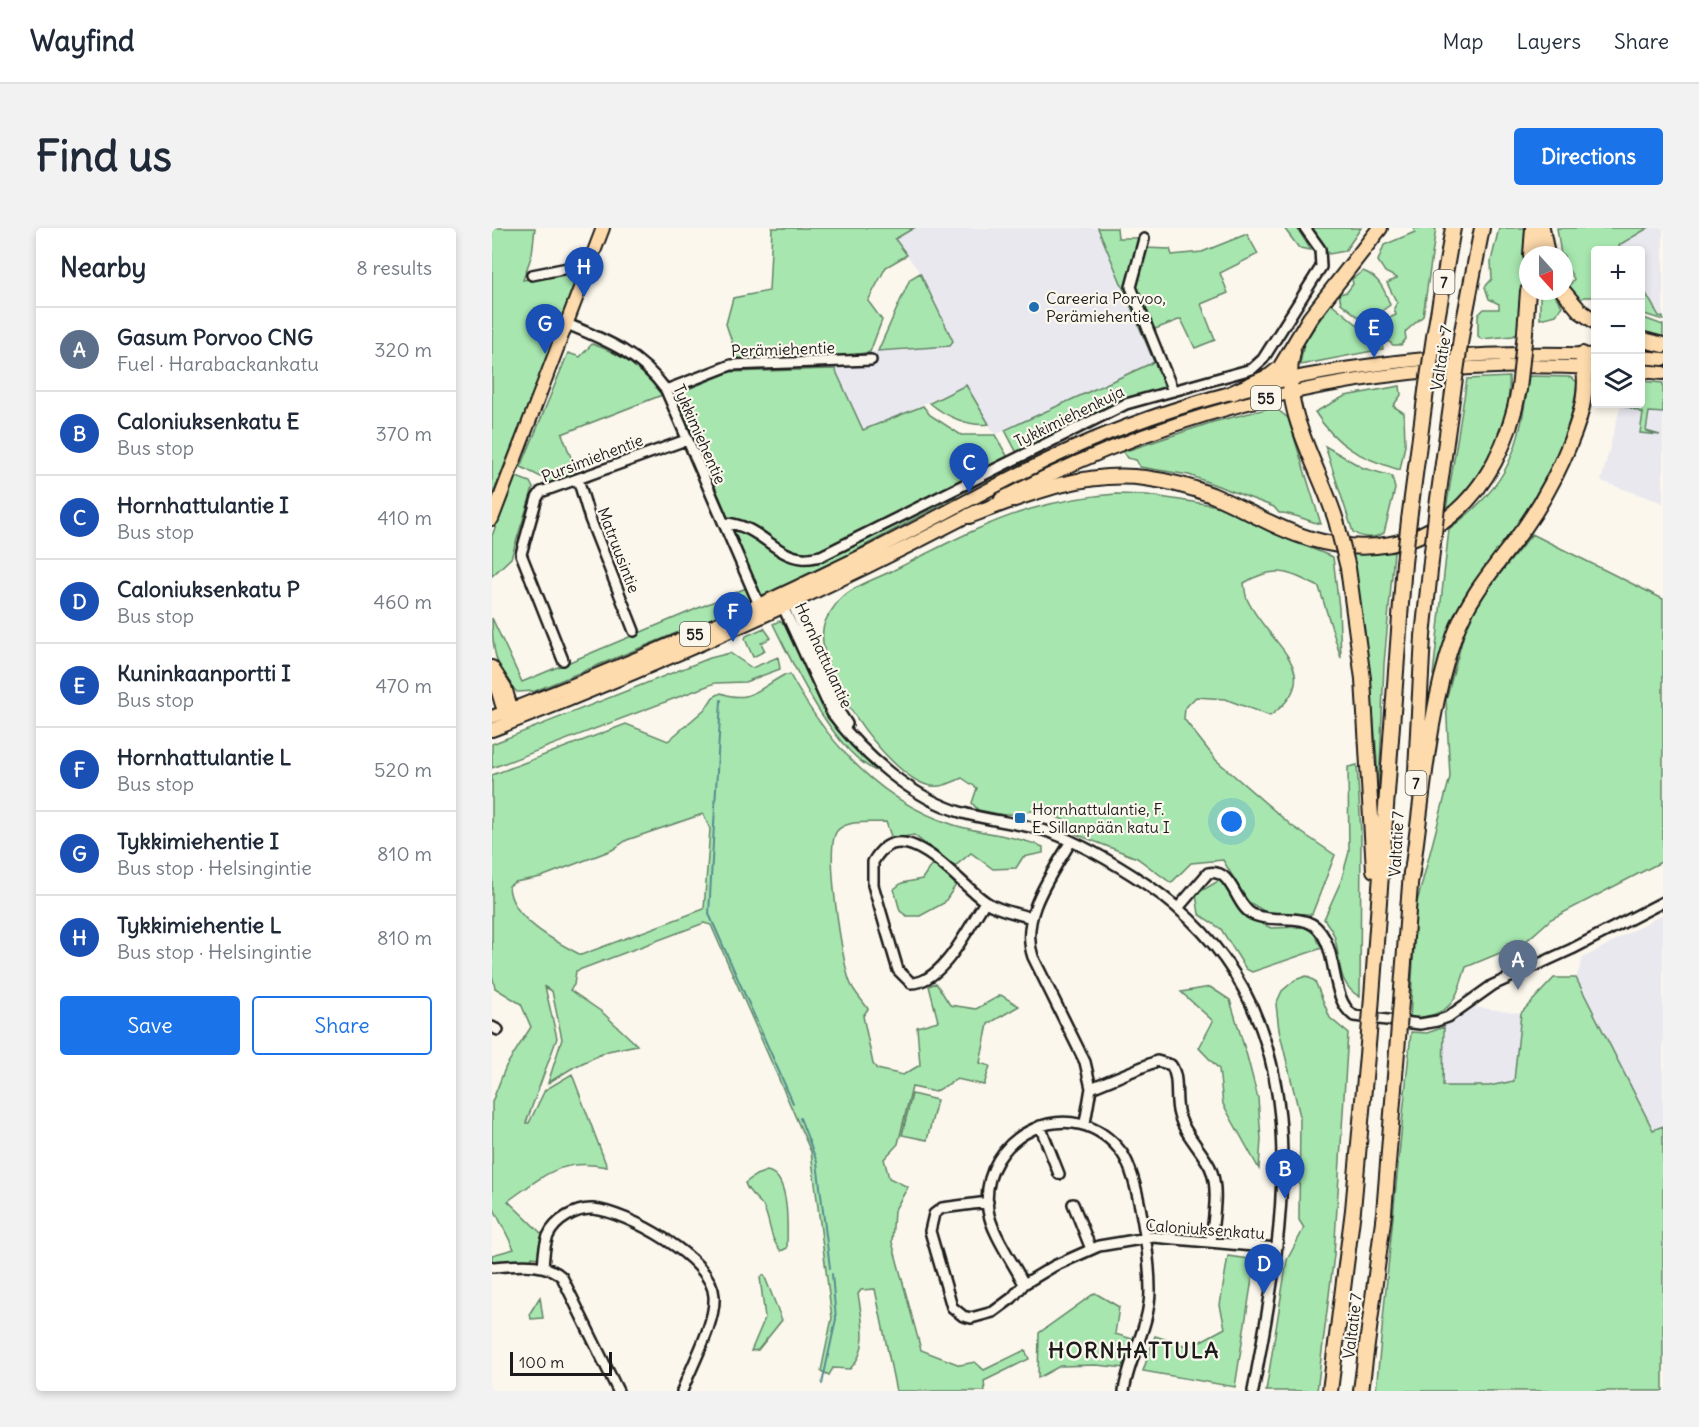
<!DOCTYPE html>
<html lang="en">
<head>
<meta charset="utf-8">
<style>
	:root { --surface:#fff; --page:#f2f2f3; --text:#1f2937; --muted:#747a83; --line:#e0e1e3; --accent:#1a73e8 }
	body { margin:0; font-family:Delius,sans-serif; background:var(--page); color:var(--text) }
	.controls { position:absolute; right:18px; top:18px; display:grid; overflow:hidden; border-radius:6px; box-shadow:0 3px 9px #0003 }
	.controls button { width:54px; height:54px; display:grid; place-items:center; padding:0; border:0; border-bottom:2px solid var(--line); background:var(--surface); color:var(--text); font:30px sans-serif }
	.compass { position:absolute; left:1027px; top:18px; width:54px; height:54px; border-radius:50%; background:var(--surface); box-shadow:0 3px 9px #0003; rotate:159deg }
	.scale { position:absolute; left:18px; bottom:15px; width:102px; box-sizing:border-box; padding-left:6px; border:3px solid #1c1c1c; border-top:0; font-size:16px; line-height:21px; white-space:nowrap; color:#1c1c1c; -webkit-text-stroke:4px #fbf7ec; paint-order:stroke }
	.you { position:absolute; left:740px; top:594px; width:21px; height:21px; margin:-15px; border:4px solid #fff; border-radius:50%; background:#1a73e8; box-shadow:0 0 0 9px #1a73e833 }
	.badge { display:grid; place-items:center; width:39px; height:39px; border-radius:50%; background:var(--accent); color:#fff; font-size:20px; font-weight:700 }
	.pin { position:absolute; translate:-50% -50px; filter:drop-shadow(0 2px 3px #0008) }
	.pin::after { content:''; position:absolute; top:32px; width:21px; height:18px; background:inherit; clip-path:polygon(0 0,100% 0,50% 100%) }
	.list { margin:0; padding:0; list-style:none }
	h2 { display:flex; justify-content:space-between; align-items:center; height:78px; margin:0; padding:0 24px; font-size:26px }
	h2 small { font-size:20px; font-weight:400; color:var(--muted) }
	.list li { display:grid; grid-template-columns:39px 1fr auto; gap:18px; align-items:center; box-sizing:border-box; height:84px; padding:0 24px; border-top:2px solid var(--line) }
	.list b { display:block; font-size:22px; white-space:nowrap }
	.list p { margin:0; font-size:20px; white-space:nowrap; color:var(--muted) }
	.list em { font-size:20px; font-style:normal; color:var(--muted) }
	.actions { display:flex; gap:12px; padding:18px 24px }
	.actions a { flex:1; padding:14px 0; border:2px solid var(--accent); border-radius:6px; text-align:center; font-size:21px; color:var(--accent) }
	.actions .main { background:var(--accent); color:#fff }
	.icon { flex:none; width:33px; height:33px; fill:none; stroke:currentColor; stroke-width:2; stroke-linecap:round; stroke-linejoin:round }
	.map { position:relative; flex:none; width:1171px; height:1163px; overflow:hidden; border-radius:6px }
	header { display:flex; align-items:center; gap:36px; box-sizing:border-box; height:84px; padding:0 30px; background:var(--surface); border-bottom:2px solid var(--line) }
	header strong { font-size:28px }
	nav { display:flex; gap:33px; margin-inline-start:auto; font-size:21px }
	.intro { display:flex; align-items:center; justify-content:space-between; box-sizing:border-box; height:144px; padding:0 36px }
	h1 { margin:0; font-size:42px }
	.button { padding:15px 27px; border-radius:6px; background:var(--accent); color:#fff; font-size:21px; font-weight:700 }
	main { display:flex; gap:36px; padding:0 36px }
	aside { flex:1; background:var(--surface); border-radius:6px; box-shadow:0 3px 9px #0003 }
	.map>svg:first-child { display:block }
	.built { fill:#e9e8ef }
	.green { fill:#a7e7af; stroke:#628266; stroke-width:1.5; fill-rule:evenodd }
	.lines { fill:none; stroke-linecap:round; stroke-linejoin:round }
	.stream { stroke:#598a8e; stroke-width:2 }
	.minor-casing { stroke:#1c1c1c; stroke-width:14 }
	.major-casing { stroke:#1c1c1c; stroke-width:16 }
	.highway-casing { stroke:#1c1c1c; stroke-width:18 }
	.minor { stroke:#fbf7ec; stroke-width:9 }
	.major { stroke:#fedbac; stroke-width:12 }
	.highway { stroke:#fedbac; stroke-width:14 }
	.highway-bridge-casing { stroke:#1c1c1c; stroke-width:18; stroke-linecap:butt }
	.highway-bridge { stroke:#fedbac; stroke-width:14 }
	.poi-dot { fill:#1f6fb2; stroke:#fbf7ec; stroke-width:2 }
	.labels { text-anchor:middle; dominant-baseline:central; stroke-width:4.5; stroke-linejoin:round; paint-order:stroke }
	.shield { fill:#fbf7ec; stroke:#5f5e5a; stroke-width:1.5 }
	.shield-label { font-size:15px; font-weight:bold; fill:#1c1c1c }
	.poi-label { font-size:16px; fill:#1c1c1c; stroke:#fbf7ec; text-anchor:start }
	.street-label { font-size:16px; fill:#1c1c1c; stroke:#fbf7ec }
	.district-label { font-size:22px; font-weight:bold; letter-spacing:1.5px; fill:#1c1c1c; stroke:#fbf7ec }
</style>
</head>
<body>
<header>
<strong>Wayfind</strong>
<nav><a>Map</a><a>Layers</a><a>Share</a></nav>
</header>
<div class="intro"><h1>Find us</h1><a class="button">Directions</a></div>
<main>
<aside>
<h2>Nearby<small>8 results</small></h2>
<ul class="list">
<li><span class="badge" style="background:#5c6f8a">A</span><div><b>Gasum Porvoo CNG</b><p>Fuel · Harabackankatu</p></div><em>320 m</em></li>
<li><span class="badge" style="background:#1a4fb4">B</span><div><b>Caloniuksenkatu E</b><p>Bus stop</p></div><em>370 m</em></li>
<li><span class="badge" style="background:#1a4fb4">C</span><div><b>Hornhattulantie I</b><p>Bus stop</p></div><em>410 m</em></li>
<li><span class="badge" style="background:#1a4fb4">D</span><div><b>Caloniuksenkatu P</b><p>Bus stop</p></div><em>460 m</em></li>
<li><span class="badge" style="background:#1a4fb4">E</span><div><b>Kuninkaanportti I</b><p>Bus stop</p></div><em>470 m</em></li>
<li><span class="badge" style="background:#1a4fb4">F</span><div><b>Hornhattulantie L</b><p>Bus stop</p></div><em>520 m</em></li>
<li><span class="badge" style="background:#1a4fb4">G</span><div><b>Tykkimiehentie I</b><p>Bus stop · Helsingintie</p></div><em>810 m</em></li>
<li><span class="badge" style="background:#1a4fb4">H</span><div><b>Tykkimiehentie L</b><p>Bus stop · Helsingintie</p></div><em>810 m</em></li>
</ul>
<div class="actions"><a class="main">Save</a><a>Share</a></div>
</aside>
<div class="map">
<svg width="1171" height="1163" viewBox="0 0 1171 1163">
	<rect width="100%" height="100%" fill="#fbf7ec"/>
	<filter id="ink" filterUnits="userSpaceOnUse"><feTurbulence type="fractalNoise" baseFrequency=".0167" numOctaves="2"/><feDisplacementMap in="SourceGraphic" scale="12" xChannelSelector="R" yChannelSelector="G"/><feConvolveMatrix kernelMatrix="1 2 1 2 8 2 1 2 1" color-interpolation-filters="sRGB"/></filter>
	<g filter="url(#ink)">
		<path class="built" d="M 422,0 L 606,0 L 662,134 L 503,207 L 474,157 L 371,203 L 343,141 L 344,130 L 386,123 L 458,118 L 461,113 L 428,45 L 403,11 Z
			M 1156,0 L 1171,0 L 1171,89 L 1167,88 L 1149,55 L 1148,22 L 1130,22 L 1127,17 Z
			M 1129,176 L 1171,182 L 1171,275 L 1109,253 Z
			M 1171,686 L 1171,898 L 1161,903 L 1084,750 L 1091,730 Z
			M 982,779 L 1029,785 L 1023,853 L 997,858 L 950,858 L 952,799 Z"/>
		<path class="green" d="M 0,0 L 43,0 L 40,26 L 31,52 L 90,42 L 0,268 Z
			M 280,0 L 422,0 L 403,11 L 415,27 L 394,39 L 376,73 L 390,92 L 378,124 L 344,130 L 246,132 L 234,96 L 241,70 L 277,63 Z
			M 606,0 L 625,0 L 626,10 L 649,10 L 636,59 L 675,158 L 639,171 L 526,227 L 513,202 L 662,134 Z
			M 792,0 L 805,0 L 819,22 L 807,20 Z
			M 820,0 L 869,0 L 853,23 L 837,26 Z
			M 921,0 L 944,0 L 931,88 L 913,104 L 914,111 L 909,117 L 901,117 L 849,75 L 847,66 L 855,64 L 861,56 L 860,51 L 871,43 C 887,49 893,62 898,77 L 883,88 L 899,106 L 901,98 L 896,97 L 897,90 L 904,87 L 902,80 L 905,75 L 895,55 L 905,50 L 893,44 L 886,33 L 892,17 L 923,4 Z
			M 1007,0 L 1034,0 L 1026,105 L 1021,108 L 989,111 L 986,108 L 986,87 L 992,81 L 1007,81 L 1007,76 L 997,71 L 993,59 L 1000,51 L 999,33 Z
			M 1065,0 L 1156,0 L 1127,17 L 1130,22 L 1104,22 L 1103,69 L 1092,69 L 1086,73 L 1076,60 L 1082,51 L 1072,33 L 1072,27 L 1069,27 Z
			M 755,6 L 766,26 L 728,45 L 736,65 L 709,76 L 723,112 L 703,120 L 689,91 L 658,103 L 641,59 L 652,20 L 678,21 L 680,27 L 710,24 Z
			M 428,45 L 461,113 L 458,118 L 386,123 L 418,51 Z
			M 1148,55 L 1167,88 L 1171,89 L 1171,92 L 1149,85 Z
			M 1048,63 L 1060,63 L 1070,78 L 1064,87 L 1048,91 Z
			M 839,75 L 890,117 L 891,121 L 808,137 L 812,115 Z
			M 1149,89 L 1171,97 L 1171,114 L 1149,107 Z
			M 100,116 C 127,125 155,142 170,167 L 70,206 L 85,245 L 54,256 L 51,250 L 29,239 L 76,125 L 88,129 Z
			M 343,141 L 371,202 L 431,178 L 438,187 L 469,207 L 503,207 L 521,238 L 357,326 L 269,368 L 184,166 L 238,144 Z
			M 1037,148 L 1078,149 L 1085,154 C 1080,206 1053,254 1025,297 C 1011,319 992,339 980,362 C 965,388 956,420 945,447 L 941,447 L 957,301 C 1019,255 1027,222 1037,148 Z
			M 1017,149 C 1020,199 990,250 954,282 L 975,151 Z
			M 1149,153 L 1171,155 L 1171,185 L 1157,184 L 1154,203 L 1168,207 L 1148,205 L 1151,185 L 1129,176 L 1148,176 Z
			M 474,157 L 497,196 C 477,199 453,188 438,175 Z
			M 908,158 L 909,167 L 901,178 L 912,185 L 913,217 L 908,242 C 869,230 845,219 823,184 L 853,168 Z
			M 782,179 L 796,190 L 829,296 C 816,294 800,284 787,285 L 782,279 L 697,247 L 648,239 L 644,232 L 635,230 L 631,224 L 721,194 Z
			M 833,218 L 871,240 L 900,248 L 903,261 L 892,305 C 881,311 871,311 861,304 Z
			M 22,248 L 38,254 L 41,260 L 19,330 L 0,348 L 0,308 Z
			M 624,266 L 655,267 L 727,278 L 793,310 L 841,329 L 847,380 L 849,430 L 827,359 C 797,344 783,336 752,355 C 753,361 753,368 756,373 C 776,416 838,445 778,488 L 733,471 L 704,469 L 693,480 L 692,491 L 724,532 L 800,598 L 843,627 L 820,686 L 777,686 L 755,673 L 731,632 L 699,635 L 679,655 L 645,630 L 581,605 L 572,592 L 547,582 L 512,587 L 486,582 L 480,575 L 485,560 L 470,550 C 459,555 447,561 435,557 C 395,546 319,439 332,397 C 334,389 346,372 353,367 C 366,356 386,350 402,342 C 446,320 491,295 539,281 C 567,273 595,268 624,266 Z
			M 1040,306 L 1171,371 L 1171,633 L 1059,691 L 1032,715 L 974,739 C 962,777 960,786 918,791 L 924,678 L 958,549 L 954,472 L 975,395 L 991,367 Z
			M 860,324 L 902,324 L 892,436 L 887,563 C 882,483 875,404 860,324 Z
			M 254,360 L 260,374 L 43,463 L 25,464 C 3,444 0,418 0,390 L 30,454 Z
			M 287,393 L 296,398 L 329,473 L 353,509 L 384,543 C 341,523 302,438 281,396 Z
			M 272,400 L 279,410 L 269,415 L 273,423 L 261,429 L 253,411 L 254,408 Z
			M 238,425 L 260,440 L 286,429 L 288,441 L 253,454 L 223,455 L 0,540 L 0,516 L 218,430 Z
			M 292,447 L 298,447 C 335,514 386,573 462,597 C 491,606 523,607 551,619 L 551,625 L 531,629 L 524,640 L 501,641 L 479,625 L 462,639 L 422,607 L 400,611 L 394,594 C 379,595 356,591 345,603 C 332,618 350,734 358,754 C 361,763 371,773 376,781 L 371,788 L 381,836 L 385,841 L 411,847 L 428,837 L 425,799 L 446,793 L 437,758 L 444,755 L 458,777 L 484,781 L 509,767 L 527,778 L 496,796 L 488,835 L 498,838 L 492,857 L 465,851 L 443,864 L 420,859 L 406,916 L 392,931 L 397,950 L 416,959 L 402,983 L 400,1014 L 429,1122 L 468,1137 L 483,1134 L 492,1142 L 533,1122 L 537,1131 L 492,1153 L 493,1163 L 404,1163 L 383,1061 L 369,1062 L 366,1066 C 370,1091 378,1122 358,1141 L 341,1140 L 337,1147 L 329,1143 L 340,1090 L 319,924 L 219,697 L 212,695 L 84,743 L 82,757 L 78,762 L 110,784 L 145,817 L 116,823 L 82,839 L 56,855 L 70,811 L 60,763 L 53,759 L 65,810 L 34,895 L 37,895 L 53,862 L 80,846 L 115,939 C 70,929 51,948 16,973 L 51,1007 L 48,1030 L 40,1029 L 39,1034 L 0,1035 L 0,1027 L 22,1021 L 0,977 L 0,874 L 14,838 L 39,799 L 29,776 L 3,760 L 0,747 L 0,547 L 134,496 L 176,513 L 214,480 L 221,469 L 229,465 C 257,476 268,460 292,447 ZM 211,586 L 218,601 L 212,681 L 89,727 C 64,714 18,690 17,658 L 23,654 L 49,649 L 120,622 L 135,612 Z
			M 865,537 L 869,604 L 868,769 C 845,756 849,734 843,711 C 842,704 836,697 832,691 L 849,653 L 857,624 L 856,539 Z
			M 444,635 L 464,657 L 452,675 L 428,688 L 415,688 L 408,683 L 402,661 L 410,655 L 430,651 L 440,636 Z
			M 728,652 L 751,687 L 779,700 L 812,699 L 821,704 L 830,720 L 760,744 L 754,741 L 729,701 L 707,686 L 704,666 Z
			M 814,748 L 823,753 L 838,790 L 856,805 L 842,1027 L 825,1163 L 774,1163 L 795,1032 L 812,1000 L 807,992 L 808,888 L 787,802 L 784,776 L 790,763 L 803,752 Z
			M 1062,750 L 1084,750 L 1161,902 L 1171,898 L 1171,1163 L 884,1163 L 919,804 L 935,805 L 952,799 L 951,858 L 997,858 L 1022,853 L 1029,785 Z
			M 718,759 L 738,772 L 755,828 L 766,870 L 769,911 L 767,941 L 731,876 L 727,841 L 707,820 L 721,793 L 689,764 Z
			M 420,866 L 445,872 L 435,912 L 410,907 Z
			M 275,943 C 299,947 295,1001 295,1020 L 289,1023 C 277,1011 279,993 271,978 C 265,970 256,965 253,955 L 264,947 Z
			M 736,1028 L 763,1032 L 743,1159 L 651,1143 L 663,1108 L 698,1119 L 733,1100 L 728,1077 Z
			M 272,1047 L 290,1092 L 266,1122 L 259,1123 L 273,1090 L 268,1049 Z
			M 603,1065 L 627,1079 L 623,1106 L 644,1112 L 633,1140 L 604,1137 L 568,1138 L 546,1150 L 547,1105 Z
			M 48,1069 L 51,1090 L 39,1091 L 38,1085 Z"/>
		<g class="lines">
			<path class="stream" d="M 229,472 L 217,686 L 301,875
				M 308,890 L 325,934 L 338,1040
				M 330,1156 L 344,1091 L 340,1046"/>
			<defs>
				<path id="minor" d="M 652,11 L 639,59 L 681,163
					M 40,47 L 96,36
					M 75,96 C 116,113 147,125 174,162 L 265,372
					M 174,162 L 239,137 L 379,132
					M 86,251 L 98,291 L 142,403
					M 232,295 C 267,296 282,328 310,330 C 316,331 323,329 329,328 L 634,176 L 760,141 L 771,131 L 829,39 L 828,21 L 813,0
					M 295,371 L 301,377 L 344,479 L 355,496
					M 291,372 L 292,381 L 340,485 C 371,527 420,570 471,585 C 499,593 529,595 557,604 C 591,616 624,636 654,656 C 833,777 796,981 761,1163
					M 71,432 L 29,326 L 45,270 L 49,264 L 194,212
					M 579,613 C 559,648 527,688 541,729 L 593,834 L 599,860 L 593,895
					M 493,674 C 477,698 451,755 419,755 L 406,742 L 381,657 L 381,634 C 411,580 466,656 494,674 C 507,683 525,685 539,690
					M 686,680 L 716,645 C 741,640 742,676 760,686 C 780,696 811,684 826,701 C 847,723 837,770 862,788 L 928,796 L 945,793 L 956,789 L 1001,757 L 1080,721 L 1171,674
					M 0,799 L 6,802
					M 599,860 L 665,833 L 679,837 C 688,850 682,871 687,887 C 693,907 709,921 718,939 C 728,961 721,991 719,1014
					M 548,898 L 567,946
					M 496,974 L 450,980 L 442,986 L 438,1003 L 460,1079 L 471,1088 L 479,1090 L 501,1084 L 520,1070 L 532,1056 L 562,1038 L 607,1018 L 661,1009 L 784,1020
					M 581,976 L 599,1021
					M 0,1039 C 22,1038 52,1032 70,1049 L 126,1163
					M 51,1039 C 52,1029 52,1017 56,1008 C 63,992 84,980 101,981 C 135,984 220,1030 222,1068 C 224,1094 200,1137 190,1163
					M 532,1056 C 522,1036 499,1004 496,982 C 486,906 583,861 630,925 C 647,949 658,1032 658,1062 C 658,1098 637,1129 632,1163"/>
				<path id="major" d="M 1148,129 L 1171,131
					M 1148,143 L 1171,145
					M 509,271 C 691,175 897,128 1104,140
					M 0,291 L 111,0
					M 0,439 L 13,459 L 21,487
					M 1,447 L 10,477 L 17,488
					M 0,489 C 125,441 248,388 368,329 C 451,288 531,239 617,205 C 769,144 940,120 1104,127
					M 0,502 C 166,438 327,366 485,283"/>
				<path id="highway" d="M 1050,0 L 1055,27
					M 1039,27 L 1041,0
					M 1071,63 L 1088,83 L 1104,94
					M 970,103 L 990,0
					M 1033,104 L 1036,63
					M 942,109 L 961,0
					M 1148,111 L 1171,117
					M 801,124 C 786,181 830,242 845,296
					M 740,165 L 778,148 L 788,140 L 818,90 L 888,0
					M 945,278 L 961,164
					M 477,288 C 532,267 593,242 653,250 C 676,253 699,259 720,267 C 754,281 784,301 819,311 C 933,344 1008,267 1027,161
					M 917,292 L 934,163
					M 856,340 L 871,451 L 882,642
					M 923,562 L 931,408 L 940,324
					M 919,651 C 931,571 935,487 962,409 C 977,366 1007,335 1033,299 C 1052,272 1066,245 1078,215 C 1091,184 1097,159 1090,126
					M 879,782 L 912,335
					M 908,786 L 919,644
					M 838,1163 L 861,982 L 878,794
					M 869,1163 L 892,985 L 907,798"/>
			</defs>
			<use href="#minor" class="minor-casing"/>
			<use href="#major" class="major-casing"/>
			<use href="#highway" class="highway-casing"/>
			<use href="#minor" class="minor"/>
			<use href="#major" class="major"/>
			<use href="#highway" class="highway"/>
			<defs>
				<path id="highway-bridge" d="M 1027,161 L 1033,104
					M 934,163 L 942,109
					M 961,164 L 970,103
					M 845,296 L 856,340
					M 940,324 L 945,278
					M 912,335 L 917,292
					M 878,794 L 879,782
					M 907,798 L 908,786"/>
			</defs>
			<use href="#highway-bridge" class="highway-bridge-casing"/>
			<use href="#highway-bridge" class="highway-bridge"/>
		</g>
	</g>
	<g class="poi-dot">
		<circle cx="542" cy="79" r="6"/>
		<rect x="522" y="584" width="12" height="12" rx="3"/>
	</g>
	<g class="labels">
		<g class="shield">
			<rect x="941.5" y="42" width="21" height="24" rx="4.5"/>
			<rect x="759" y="158" width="30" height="24" rx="4.5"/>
			<rect x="188" y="394" width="30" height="24" rx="4.5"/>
			<rect x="913.5" y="543" width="21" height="24" rx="4.5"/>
		</g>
		<g class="shield-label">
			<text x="952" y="54">7</text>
			<text x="774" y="170">55</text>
			<text x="203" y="406">55</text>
			<text x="924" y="555">7</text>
		</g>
		<g class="poi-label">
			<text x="554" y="70">Careeria Porvoo,<tspan x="554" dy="18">Perämiehentie</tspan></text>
			<text x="540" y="581">Hornhattulantie, F.<tspan x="540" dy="18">E. Sillanpään katu I</tspan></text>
		</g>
		<g class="street-label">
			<text transform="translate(291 121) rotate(-2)">Perämiehentie</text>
			<text transform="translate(949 130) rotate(-81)">Valtatie 7</text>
			<text transform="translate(577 188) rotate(-26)">Tykkimiehenkuja</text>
			<text transform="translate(208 206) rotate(66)">Tykkimiehentie</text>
			<text transform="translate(100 230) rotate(-21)">Pursimiehentie</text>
			<text transform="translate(127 322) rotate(69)">Matruusintie</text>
			<text transform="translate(332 427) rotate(65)">Hornhattulantie</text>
			<text transform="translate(904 616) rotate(-87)">Valtatie 7</text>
			<text transform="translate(713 1001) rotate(4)">Caloniuksenkatu</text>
			<text transform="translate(860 1098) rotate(-83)">Valtatie 7</text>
		</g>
		<g class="district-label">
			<text x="642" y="1122">HORNHATTULA</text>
		</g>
	</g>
</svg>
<div class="controls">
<button>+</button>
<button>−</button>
<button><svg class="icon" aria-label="layers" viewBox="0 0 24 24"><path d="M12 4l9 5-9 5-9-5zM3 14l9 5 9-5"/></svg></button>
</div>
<svg class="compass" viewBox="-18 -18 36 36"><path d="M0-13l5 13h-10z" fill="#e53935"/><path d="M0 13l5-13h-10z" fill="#747a83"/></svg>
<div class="scale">100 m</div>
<div class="you"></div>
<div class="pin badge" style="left:1026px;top:762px;background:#5c6f8a">A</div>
<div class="pin badge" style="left:793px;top:971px;background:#1a4fb4">B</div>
<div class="pin badge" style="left:477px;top:265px;background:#1a4fb4">C</div>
<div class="pin badge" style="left:772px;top:1066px;background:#1a4fb4">D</div>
<div class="pin badge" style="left:882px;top:130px;background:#1a4fb4">E</div>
<div class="pin badge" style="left:241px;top:414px;background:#1a4fb4">F</div>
<div class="pin badge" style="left:53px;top:126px;background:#1a4fb4">G</div>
<div class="pin badge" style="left:92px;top:69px;background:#1a4fb4">H</div>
</div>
</main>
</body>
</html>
